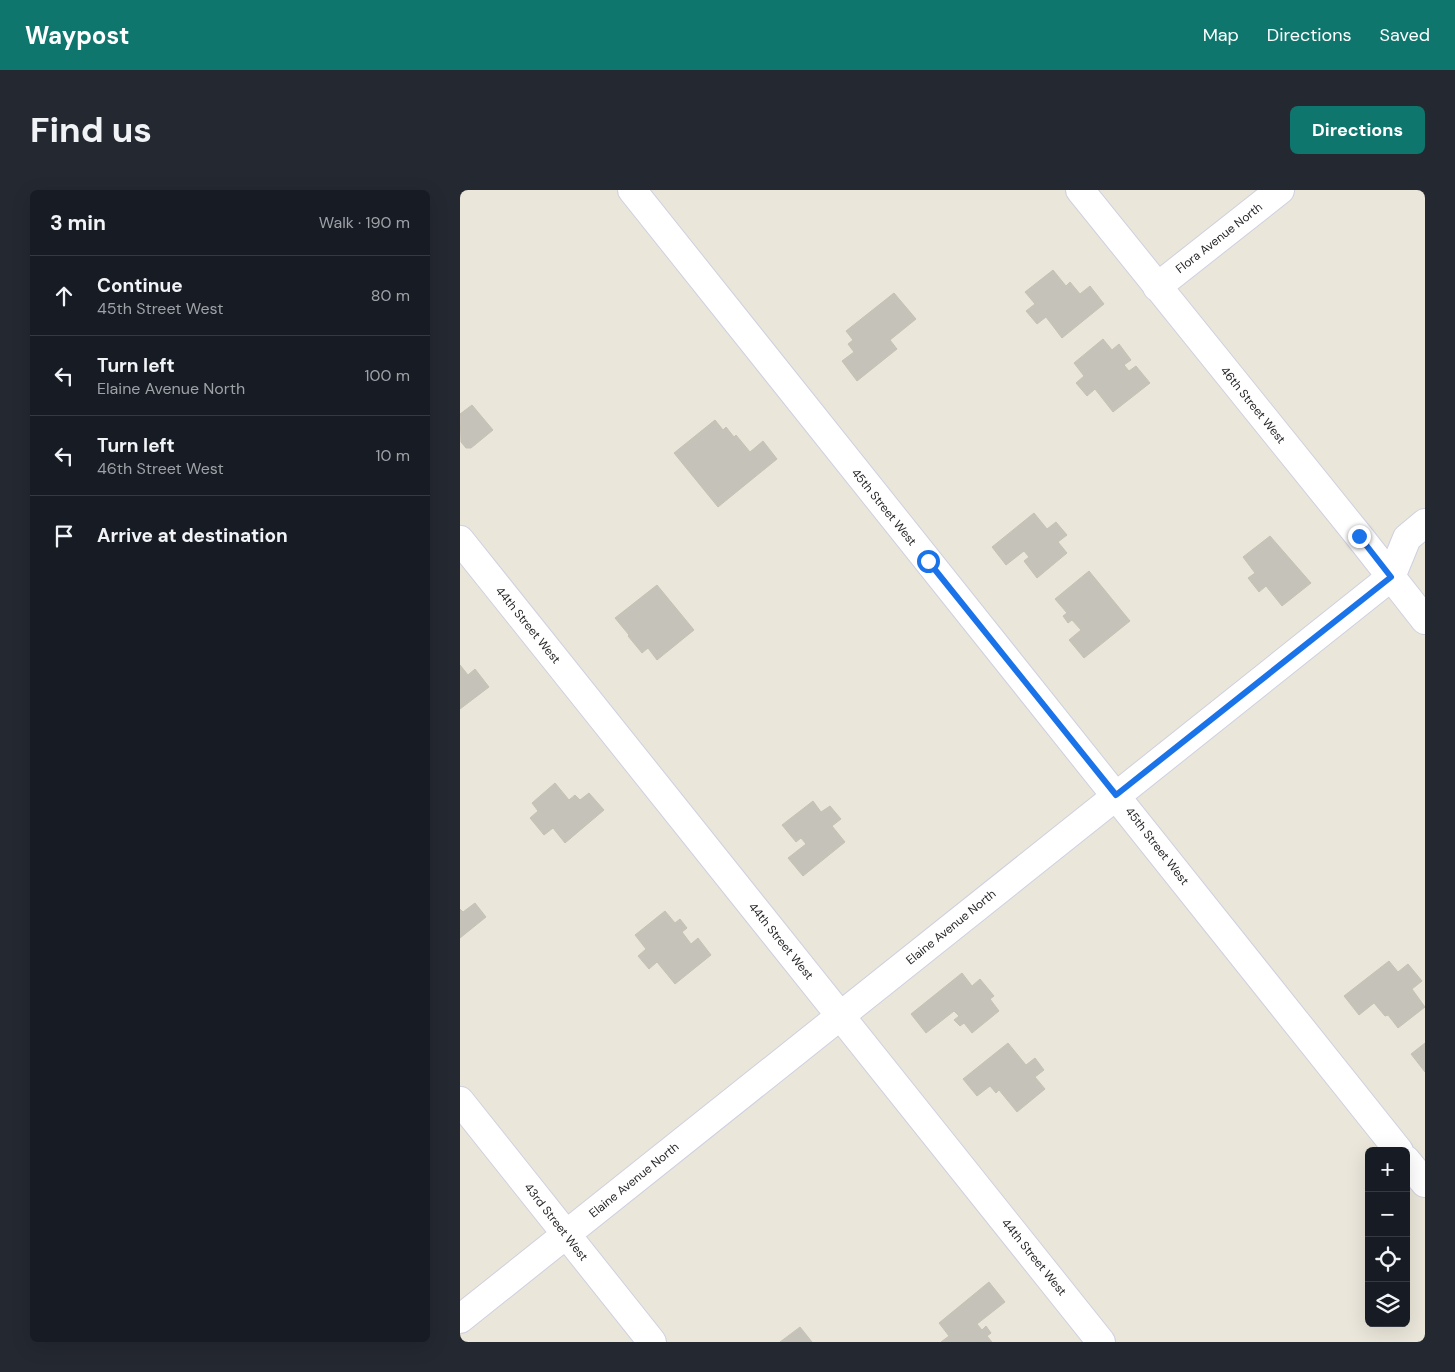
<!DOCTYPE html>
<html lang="en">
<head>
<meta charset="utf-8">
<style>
	:root { --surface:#171b24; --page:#242831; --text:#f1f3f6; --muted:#9ea1a6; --line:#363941; --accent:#0f766e }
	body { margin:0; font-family:"DM Sans",sans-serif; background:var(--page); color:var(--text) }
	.controls { position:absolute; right:15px; bottom:15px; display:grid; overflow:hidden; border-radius:8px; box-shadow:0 5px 20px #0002 }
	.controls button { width:45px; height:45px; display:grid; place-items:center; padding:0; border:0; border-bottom:1px solid var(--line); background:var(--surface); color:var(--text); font:25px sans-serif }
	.stop { position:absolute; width:15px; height:15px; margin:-11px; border:4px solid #1a73e8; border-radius:50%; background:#fff }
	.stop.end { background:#1a73e8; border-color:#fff; box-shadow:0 1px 5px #0008 }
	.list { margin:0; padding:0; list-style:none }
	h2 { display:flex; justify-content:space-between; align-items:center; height:65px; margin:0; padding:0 20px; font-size:21px }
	h2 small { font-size:16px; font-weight:400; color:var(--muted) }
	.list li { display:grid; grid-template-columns:32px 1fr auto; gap:15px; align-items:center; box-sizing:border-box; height:80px; padding:0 20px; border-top:1px solid var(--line) }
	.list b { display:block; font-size:19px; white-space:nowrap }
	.list p { margin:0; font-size:16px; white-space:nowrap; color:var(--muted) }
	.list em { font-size:16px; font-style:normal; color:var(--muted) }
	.icon { flex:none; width:28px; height:28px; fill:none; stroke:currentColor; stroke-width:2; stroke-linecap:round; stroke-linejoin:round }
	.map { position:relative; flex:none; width:965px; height:1152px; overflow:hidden; border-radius:8px }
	header { display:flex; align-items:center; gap:30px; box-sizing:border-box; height:70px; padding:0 25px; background:var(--accent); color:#fff }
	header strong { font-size:24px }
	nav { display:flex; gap:28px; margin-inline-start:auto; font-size:18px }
	.intro { display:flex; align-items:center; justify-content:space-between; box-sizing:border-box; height:120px; padding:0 30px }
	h1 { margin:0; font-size:35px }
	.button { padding:12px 22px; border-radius:8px; background:var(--accent); color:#fff; font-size:18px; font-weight:700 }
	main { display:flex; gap:30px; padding:0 30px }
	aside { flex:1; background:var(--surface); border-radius:8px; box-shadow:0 5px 20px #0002 }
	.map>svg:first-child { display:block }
	.building { fill:#c5c2ba; stroke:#c5c2b4 }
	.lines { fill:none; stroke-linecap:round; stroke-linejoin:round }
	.minor-casing { stroke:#cfd0e0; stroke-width:30 }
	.minor { stroke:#fff; stroke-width:28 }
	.route { stroke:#1a73e8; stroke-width:6 }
	.labels { text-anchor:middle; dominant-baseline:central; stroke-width:4.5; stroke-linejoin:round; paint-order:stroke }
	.street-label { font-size:12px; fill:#282828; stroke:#fff }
</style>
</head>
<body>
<header>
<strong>Waypost</strong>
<nav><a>Map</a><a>Directions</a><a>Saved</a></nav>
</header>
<div class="intro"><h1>Find us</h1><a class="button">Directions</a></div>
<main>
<aside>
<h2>3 min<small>Walk · 190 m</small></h2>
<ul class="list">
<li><svg class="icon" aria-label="ahead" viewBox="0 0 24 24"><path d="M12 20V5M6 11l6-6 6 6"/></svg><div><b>Continue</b><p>45th Street West</p></div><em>80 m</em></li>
<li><svg class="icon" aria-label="left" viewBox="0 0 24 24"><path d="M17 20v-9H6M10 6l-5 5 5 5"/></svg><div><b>Turn left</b><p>Elaine Avenue North</p></div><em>100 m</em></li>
<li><svg class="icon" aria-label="left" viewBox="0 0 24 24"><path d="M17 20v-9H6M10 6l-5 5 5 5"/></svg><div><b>Turn left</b><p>46th Street West</p></div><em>10 m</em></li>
<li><svg class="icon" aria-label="arrive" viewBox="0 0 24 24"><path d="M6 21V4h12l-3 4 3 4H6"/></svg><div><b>Arrive at destination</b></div></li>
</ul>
</aside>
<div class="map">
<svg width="965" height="1152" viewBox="0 0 965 1152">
	<rect width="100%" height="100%" fill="#eae6da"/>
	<path class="building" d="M 593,80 L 606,96 L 610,92 L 620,104 L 630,96 L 644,114 L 602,148 L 586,127 L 577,134 L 566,121 L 575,114 L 565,102 Z
		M 434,103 L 456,129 L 430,150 L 437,159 L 397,191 L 382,171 L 394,162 L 388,154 L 393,150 L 386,141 Z
		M 643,149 L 652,160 L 659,154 L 671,170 L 664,175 L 669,181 L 676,176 L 690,193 L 653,222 L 635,199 L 627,206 L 616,193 L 624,186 L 614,173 Z
		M 12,215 L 33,240 L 11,258 L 6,258 L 1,252 L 0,224 Z
		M 255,230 L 263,240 L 266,237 L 274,247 L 276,245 L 290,262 L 303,251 L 317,269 L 258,317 L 214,263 Z
		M 574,323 L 587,339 L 596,332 L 607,345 L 598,352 L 607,363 L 577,388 L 564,371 L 569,367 L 564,361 L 546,375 L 532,357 Z
		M 810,346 L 851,393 L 822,416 L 806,396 L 799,402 L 788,388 L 795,383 L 783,367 Z
		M 629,381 L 670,431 L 624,468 L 609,450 L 621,440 L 612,430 L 608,433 L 603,426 L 607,423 L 595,409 Z
		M 197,395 L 234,440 L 197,470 L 188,458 L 182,463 L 168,446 L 169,445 L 155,428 Z
		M 0,475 L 8,485 L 15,479 L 29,497 L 0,519 Z
		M 95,593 L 109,610 L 115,605 L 120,610 L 129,603 L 144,620 L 105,653 L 93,638 L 84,645 L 70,628 L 78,621 L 72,613 Z
		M 353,611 L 361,622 L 370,616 L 381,629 L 372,636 L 385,652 L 343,686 L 328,668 L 346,654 L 341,648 L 336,652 L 322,635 Z
		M 15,713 L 26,727 L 0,748 L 0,719 L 3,722 Z
		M 205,721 L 215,733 L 220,729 L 227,738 L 222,742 L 231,754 L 238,748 L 251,765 L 215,794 L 197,772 L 189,779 L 178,766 L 186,759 L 175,745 Z
		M 929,771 L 938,782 L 948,774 L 962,791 L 952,799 L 965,817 L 938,838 L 928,825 L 925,826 L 914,813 L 899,825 L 884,806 Z
		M 502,783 L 512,796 L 520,789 L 534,806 L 530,809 L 539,821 L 512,843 L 504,833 L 500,836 L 494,830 L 499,826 L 494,821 L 466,843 L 451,824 Z
		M 548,853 L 566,875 L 575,868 L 584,880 L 575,887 L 585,899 L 557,922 L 539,900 L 536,903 L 530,896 L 517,906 L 503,889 Z
		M 965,853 L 965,882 L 951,864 Z
		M 529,1092 L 545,1112 L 517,1134 L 522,1140 L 526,1136 L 531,1143 L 527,1146 L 532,1152 L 481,1152 L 489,1146 L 479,1133 Z
		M 340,1137 L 352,1152 L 320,1152 Z"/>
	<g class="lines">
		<defs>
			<path id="minor" d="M 172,0 L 939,961
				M 620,0 L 899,346 L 965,430
				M 697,97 L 820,0
				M 0,350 L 641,1152
				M 0,911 L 192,1152
				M 946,970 L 965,993
				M 0,1129 L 931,387 L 947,348 L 965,333"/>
		</defs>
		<use href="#minor" class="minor-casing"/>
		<use href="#minor" class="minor"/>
	</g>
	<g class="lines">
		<path class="route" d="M 468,371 L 656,605 L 931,387 L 899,346"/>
	</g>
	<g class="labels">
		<g class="street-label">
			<text transform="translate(759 48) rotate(-38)">Flora Avenue North</text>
			<text transform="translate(793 215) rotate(51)">46th Street West</text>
			<text transform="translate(424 317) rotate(51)">45th Street West</text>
			<text transform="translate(68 435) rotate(51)">44th Street West</text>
			<text transform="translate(697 656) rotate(52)">45th Street West</text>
			<text transform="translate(491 737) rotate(-39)">Elaine Avenue North</text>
			<text transform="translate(321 751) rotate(51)">44th Street West</text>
			<text transform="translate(174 990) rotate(-39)">Elaine Avenue North</text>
			<text transform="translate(96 1032) rotate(52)">43rd Street West</text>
			<text transform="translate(574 1067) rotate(51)">44th Street West</text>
		</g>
	</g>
</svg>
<div class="controls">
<button>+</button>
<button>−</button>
<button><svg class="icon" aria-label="locate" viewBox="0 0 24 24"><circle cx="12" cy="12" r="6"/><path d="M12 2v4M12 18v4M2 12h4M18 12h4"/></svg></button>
<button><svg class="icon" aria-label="layers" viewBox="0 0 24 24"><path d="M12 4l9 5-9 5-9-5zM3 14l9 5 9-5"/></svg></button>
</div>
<div class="stop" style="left:468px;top:371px"></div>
<div class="stop end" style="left:899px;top:346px"></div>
</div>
</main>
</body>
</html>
